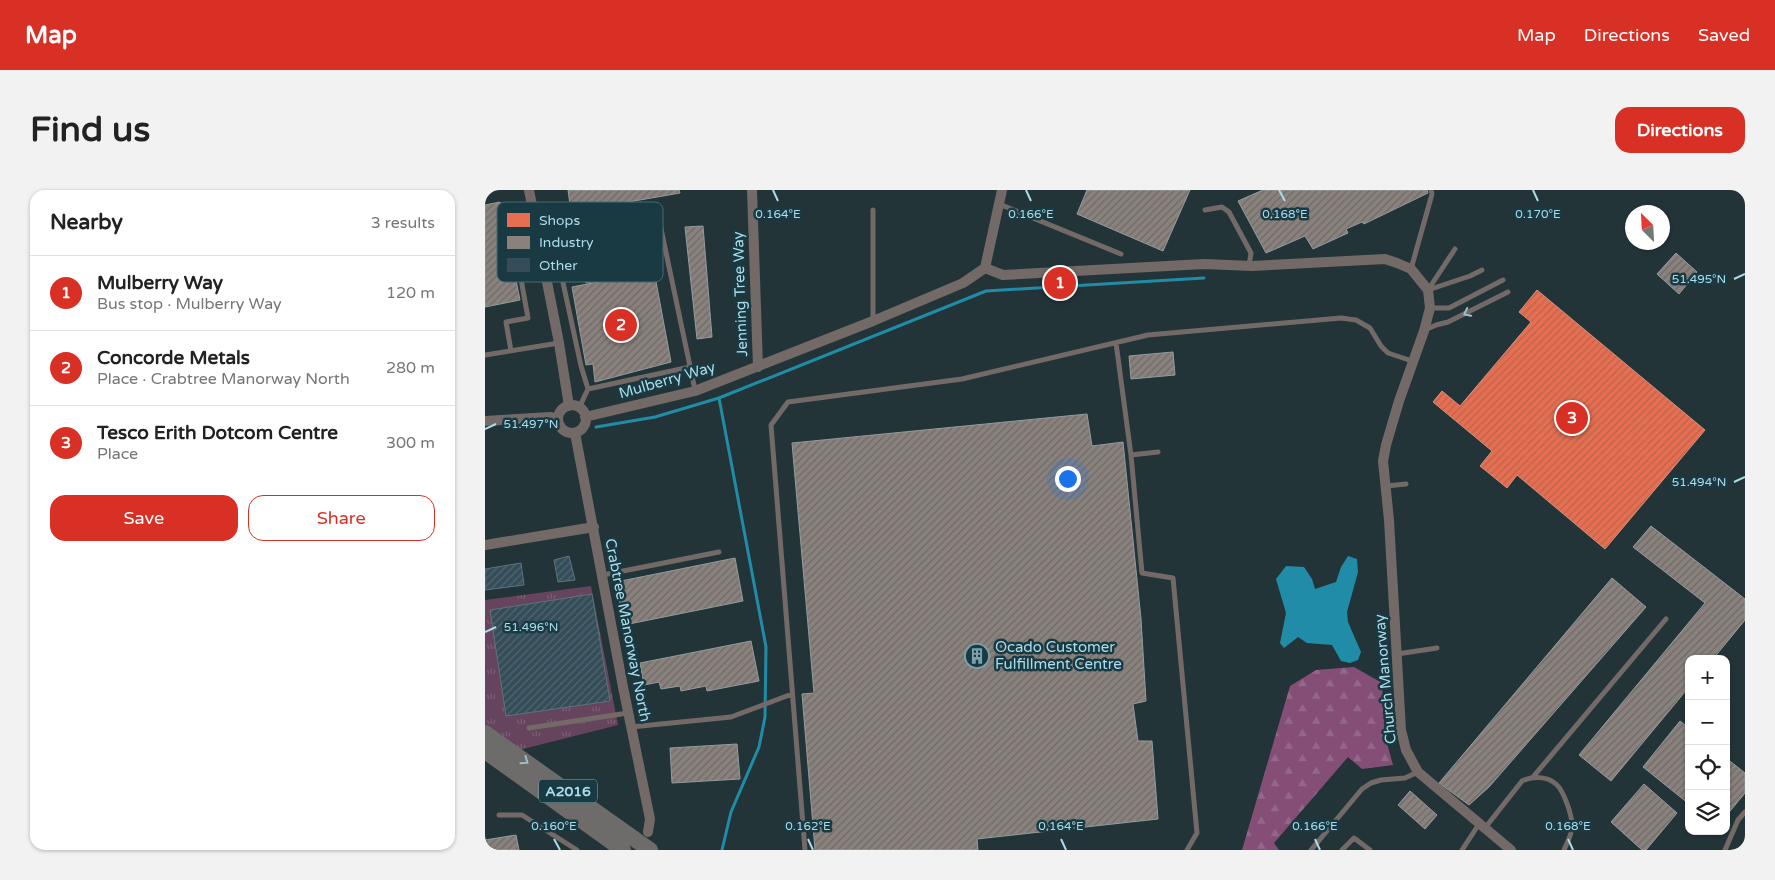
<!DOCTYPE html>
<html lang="en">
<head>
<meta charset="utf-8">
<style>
	:root { --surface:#fff; --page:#f2f2f2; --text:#222; --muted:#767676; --line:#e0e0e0; --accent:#d93025 }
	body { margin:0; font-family:"Varela Round",sans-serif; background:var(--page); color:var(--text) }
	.controls { position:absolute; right:15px; bottom:15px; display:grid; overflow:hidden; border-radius:10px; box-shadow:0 1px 4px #0004 }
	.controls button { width:45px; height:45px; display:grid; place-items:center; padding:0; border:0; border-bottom:1px solid var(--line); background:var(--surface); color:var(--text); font:25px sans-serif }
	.compass { position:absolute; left:1140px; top:15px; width:45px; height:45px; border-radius:50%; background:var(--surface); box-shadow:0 1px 4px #0004; rotate:336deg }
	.you { position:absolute; left:582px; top:288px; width:18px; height:18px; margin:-12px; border:4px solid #fff; border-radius:50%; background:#1a73e8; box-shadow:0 0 0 8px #1a73e833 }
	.badge { display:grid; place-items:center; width:32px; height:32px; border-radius:50%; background:var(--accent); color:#fff; font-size:16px; font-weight:700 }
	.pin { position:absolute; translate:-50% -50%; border:2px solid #fff; box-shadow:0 1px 5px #0006 }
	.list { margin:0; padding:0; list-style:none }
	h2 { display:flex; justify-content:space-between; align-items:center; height:65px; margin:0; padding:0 20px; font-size:21px }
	h2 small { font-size:16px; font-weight:400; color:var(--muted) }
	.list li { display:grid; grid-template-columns:32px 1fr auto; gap:15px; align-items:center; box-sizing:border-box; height:75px; padding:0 20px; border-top:1px solid var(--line) }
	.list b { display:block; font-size:19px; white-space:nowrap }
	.list p { margin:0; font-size:16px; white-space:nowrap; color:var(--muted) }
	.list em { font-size:16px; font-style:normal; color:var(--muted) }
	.actions { display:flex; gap:10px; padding:15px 20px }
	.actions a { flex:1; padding:11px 0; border:1px solid var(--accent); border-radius:15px; text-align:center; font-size:18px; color:var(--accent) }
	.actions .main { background:var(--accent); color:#fff }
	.icon { flex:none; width:28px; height:28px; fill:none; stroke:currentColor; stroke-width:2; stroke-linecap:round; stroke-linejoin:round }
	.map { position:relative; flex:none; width:1260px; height:660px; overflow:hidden; border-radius:15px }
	header { display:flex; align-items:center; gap:30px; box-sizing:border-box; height:70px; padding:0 25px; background:var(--accent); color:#fff }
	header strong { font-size:24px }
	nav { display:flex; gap:28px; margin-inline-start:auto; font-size:18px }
	.intro { display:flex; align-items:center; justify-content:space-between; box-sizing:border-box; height:120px; padding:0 30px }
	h1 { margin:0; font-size:35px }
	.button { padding:12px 22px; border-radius:15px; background:var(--accent); color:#fff; font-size:18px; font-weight:700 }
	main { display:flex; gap:30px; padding:0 30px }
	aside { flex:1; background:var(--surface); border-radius:15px; box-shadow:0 1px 4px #0004 }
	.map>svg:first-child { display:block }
	.grass { fill:url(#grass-tufts) }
	.forest { fill:url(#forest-firs) }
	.water { fill:#218ca7 }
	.shops { fill:url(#shops-hatch); stroke:#d58f7f }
	.industry { fill:url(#industry-hatch); stroke:#949c9d }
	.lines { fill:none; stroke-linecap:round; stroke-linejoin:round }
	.stream { stroke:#218ca7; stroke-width:3 }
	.building { fill:url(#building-hatch); stroke:#5c737e }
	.service { stroke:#736a67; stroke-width:5 }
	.minor { stroke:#736a67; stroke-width:10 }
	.primary { stroke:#6e6b6b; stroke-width:16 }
	.oneway { stroke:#9ebfc9 }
	.oneway2 { stroke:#9cbfca }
	.ticks { fill:none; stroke:#acdbea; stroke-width:2 }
	.labels { text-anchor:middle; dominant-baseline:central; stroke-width:5; stroke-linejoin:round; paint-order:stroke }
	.shield { fill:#193a43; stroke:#80abb8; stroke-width:1 }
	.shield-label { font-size:14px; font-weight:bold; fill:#acdbea }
	.street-label { font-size:15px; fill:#acdbea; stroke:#193a43 }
	.poi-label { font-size:15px; fill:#acdbea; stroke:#193a43; text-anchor:start }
	.key { fill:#193a43; stroke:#456a75; stroke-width:1 }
	.key-label { font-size:14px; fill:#acdbea }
	.ticks-label { font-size:12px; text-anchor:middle; fill:#acdbea; stroke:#193a43; stroke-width:5; stroke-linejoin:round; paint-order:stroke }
</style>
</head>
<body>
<header>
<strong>Map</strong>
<nav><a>Map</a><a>Directions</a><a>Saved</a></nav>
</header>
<div class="intro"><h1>Find us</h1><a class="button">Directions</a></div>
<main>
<aside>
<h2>Nearby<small>3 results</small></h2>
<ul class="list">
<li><span class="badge">1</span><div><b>Mulberry Way</b><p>Bus stop · Mulberry Way</p></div><em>120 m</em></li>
<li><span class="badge">2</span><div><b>Concorde Metals</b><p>Place · Crabtree Manorway North</p></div><em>280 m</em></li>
<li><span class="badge">3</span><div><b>Tesco Erith Dotcom Centre</b><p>Place</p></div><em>300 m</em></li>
</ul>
<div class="actions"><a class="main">Save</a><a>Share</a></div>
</aside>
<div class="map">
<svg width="1260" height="660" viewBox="0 0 1260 660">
	<defs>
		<pattern id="grass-tufts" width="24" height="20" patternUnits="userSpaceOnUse" patternTransform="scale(1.25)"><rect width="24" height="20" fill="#67445e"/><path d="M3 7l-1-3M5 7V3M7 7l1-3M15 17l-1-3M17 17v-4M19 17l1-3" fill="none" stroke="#7a5e75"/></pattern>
		<pattern id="forest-firs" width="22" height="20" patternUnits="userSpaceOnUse" patternTransform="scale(1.25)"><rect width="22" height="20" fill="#844e76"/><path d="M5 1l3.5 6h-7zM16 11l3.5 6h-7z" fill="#93678a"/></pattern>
		<pattern id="shops-hatch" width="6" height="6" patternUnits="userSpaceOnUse" patternTransform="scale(1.25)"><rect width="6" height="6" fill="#e76f51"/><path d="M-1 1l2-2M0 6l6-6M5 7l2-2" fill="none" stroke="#ba644e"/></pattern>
		<pattern id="industry-hatch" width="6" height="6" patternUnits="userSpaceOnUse" patternTransform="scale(1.25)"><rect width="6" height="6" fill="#8a817c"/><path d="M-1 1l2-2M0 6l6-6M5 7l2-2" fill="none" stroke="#6c6b69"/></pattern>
		<pattern id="building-hatch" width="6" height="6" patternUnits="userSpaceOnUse" patternTransform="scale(1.25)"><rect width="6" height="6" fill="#354d58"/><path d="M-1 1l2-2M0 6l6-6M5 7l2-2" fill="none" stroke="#506670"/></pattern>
	</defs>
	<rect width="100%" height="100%" fill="#233439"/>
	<path class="grass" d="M 106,396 L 133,535 L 34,560 L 0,535 L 0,410 Z"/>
	<path class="forest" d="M 869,477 L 897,493 L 900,546 L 908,575 L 877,579 L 863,567 L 789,653 L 794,660 L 757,660 L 805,496 L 831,480 Z"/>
	<path class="water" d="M 863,366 L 872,369 L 873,382 L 862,422 L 863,432 L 876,462 L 873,470 L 865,473 L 856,471 L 847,455 L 822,453 L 813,447 L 799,458 L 795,453 L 801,423 L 791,389 L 801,376 L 819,377 L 827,389 L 830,399 L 851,392 L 856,377 Z"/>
	<path class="shops" d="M 1052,100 L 1220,240 L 1120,359 L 1032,285 L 1022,298 L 995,276 L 1007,261 L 948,212 L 957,201 L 975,216 L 1046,132 L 1034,122 Z"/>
	<path class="industry" d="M 83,0 L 194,0 L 195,3 L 86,22 Z
		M 602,0 L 705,0 L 678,61 L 592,24 Z
		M 778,0 L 942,0 L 943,3 L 879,34 L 877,32 L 861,39 L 863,43 L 828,59 L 820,46 L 781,63 L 753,11 Z
		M 15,12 L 35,110 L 0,117 L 0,15 Z
		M 218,36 L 227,147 L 212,149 L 200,37 Z
		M 144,39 L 148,58 L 163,54 L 169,81 L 101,93 L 92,50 Z
		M 1191,63 L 1212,82 L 1194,104 L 1172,84 Z
		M 169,81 L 186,172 L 110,192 L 108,174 L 101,175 L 87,97 Z
		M 688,162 L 690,185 L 646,189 L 644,166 Z
		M 602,224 L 607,256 L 638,252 L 656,429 L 661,511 L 648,514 L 653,551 L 667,551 L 673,629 L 492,649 L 493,660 L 330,660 L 317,504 L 329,503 L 307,253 Z
		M 1166,336 L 1260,409 L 1260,430 L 1228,469 L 1204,469 L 1204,497 L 1126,591 L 1094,565 L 1220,413 L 1148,357 Z
		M 250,368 L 258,411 L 139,435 L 131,392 Z
		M 1127,388 L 1161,417 L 1004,597 L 984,615 L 954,593 Z
		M 266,451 L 274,491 L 222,501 L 221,496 L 196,501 L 195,496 L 176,499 L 174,492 L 159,495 L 155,473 Z
		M 1195,531 L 1204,538 L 1204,614 L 1158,577 Z
		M 252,554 L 255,589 L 187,593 L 185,558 Z
		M 1241,568 L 1260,583 L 1260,603 L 1241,626 Z
		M 1159,594 L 1192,623 L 1161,660 L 1157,660 L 1126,632 Z
		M 925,601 L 952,625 L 940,639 L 913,615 Z
		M 31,645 L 34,660 L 0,660 L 0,650 Z"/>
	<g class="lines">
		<path class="stream" d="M 234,208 L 281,457 L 280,527 L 274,557 L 246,622 L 237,660
			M 111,237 L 170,227 L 234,208 L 501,101 L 719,88"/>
	</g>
	<path class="building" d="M 84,366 L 90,390 L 73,392 L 69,370 Z
		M 36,373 L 39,395 L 0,400 L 0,379 Z
		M 107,404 L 125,511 L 21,526 L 5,420 Z"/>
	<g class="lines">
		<path class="service" d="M 514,14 L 636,64
			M 720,20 L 737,17 L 744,22 L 766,63 L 764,76
			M 926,79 L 947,4 L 946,0
			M 943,100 L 985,86 L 997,80
			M 943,100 L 970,59
			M 945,118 L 964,118 L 1018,90
			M 388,131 L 388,20
			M 940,140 L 951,135 L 963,132 L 1023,102
			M 631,153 L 646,265 L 673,262
			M 26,161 L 21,132 L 43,128 L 27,39
			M 0,165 L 74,153
			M 103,199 L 205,177
			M 94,218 L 103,199 L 96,176 L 71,60 L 81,47 L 112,33 L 175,34 L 210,200
			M 646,265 L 657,383 L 688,388 L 712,643 L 702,660
			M 901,296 L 921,294
			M 118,385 L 234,362
			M 912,464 L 952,458
			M 146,537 L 246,527 L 307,504
			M 44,538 L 143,523
			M 1048,587 L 1181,429
			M 14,625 L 37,625 L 92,660
			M 1000,638 L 1037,591 C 1047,586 1062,586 1071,594 C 1079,601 1088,627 1087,638 C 1086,646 1082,653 1079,660
			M 320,660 L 286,235 L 303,212 L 477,189 L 663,145 L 856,128 L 871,130 L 885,138 L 896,156 L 903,163 L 927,171
			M 826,660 L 877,599 L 886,593 L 896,590 L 920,588 L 933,582
			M 857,660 L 869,648 L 885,660
			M 977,660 L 994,634
			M 1240,660 L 1253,630 L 1260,622"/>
		<path class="minor" d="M 44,0 L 74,153 L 84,216
			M 267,0 L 273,177
			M 500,78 L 518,85 L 719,74 L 767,76 L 900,69 L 912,73 L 926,79 L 943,100 L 945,118 L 939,141 L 914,211 L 901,255 L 898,271 L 904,330 L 916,540 L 921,560 L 933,582 L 1026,660
			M73 229a14 14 0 1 1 28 0a14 14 0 1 1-28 0Z
			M 100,227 L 210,201 L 388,131 L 478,93 L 500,78 L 517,0
			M 0,231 L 66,227 L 73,229
			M 90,243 L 138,497 L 165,629 L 163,642
			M 0,355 L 109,337"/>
		<path class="primary" d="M 0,543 L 165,660
			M 0,561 L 138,660"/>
	</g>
	<defs><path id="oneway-chevron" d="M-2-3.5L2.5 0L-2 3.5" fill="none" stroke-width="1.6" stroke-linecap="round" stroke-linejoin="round" transform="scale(1.25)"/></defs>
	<use class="oneway" href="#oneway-chevron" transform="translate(982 123) rotate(153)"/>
	<use class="oneway2" href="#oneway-chevron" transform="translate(40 571) rotate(35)"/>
	<path class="ticks" d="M 288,0 L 293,11M 541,0 L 546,11M 794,0 L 800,11M 1048,0 L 1053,11M 1249,89 L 1260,84M 0,239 L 11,234M 1249,292 L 1260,287M 0,442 L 11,437M 69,649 L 75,660M 323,649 L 328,660M 576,649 L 581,660M 830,649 L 835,660M 1083,649 L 1088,660"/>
	<defs>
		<symbol id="building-ring" viewBox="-11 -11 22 22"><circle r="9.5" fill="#193a43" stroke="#7ca1ac" stroke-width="1.5"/><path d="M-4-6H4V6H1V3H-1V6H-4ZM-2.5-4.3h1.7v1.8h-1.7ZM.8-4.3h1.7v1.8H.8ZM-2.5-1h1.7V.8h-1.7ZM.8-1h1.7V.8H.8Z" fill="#7ca1ac"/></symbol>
	</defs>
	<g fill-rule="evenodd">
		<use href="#building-ring" x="478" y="452" width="28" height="28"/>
	</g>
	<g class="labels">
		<rect class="shield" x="54" y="589.5" width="58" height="23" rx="4"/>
		<g class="shield-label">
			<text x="83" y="601">A2016</text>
		</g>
		<g class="street-label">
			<text transform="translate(255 104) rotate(-92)">Jenning Tree Way</text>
			<text transform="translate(182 190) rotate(-16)">Mulberry Way</text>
			<text transform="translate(143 440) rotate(79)">Crabtree Manorway North</text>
			<text transform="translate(900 489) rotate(-95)">Church Manorway</text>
		</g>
		<g class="poi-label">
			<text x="510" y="457">Ocado Customer<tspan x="510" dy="17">Fulfillment Centre</tspan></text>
		</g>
	</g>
	<rect x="12" y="12" width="166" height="80" rx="8" class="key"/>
	<rect x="22" y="23" width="23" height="14" fill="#e76f51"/>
	<rect x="22" y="46" width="23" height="13" fill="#8a817c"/>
	<rect x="22" y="68" width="23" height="14" fill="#354d58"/>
	<g class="key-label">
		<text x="54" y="35">Shops</text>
		<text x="54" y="57">Industry</text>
		<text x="54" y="80">Other</text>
	</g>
	<g class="ticks-label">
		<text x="546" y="28">0.166°E</text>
		<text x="800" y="28">0.168°E</text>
		<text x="1053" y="28">0.170°E</text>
		<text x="293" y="28">0.164°E</text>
		<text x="1214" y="93">51.495°N</text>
		<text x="46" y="238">51.497°N</text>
		<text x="1214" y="296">51.494°N</text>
		<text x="46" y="441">51.496°N</text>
		<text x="69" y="640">0.160°E</text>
		<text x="323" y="640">0.162°E</text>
		<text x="576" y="640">0.164°E</text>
		<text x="830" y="640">0.166°E</text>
		<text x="1083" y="640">0.168°E</text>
	</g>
</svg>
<div class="controls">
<button>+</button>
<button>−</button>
<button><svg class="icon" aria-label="locate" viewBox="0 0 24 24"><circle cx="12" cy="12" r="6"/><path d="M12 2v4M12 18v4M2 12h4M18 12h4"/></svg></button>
<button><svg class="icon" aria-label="layers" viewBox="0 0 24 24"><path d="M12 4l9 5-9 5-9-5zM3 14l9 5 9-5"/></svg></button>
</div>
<svg class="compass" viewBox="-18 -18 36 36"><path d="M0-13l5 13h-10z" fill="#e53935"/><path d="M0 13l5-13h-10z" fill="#767676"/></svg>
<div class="you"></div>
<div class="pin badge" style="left:575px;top:93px">1</div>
<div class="pin badge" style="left:136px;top:135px">2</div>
<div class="pin badge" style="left:1087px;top:228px">3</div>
</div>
</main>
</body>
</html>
